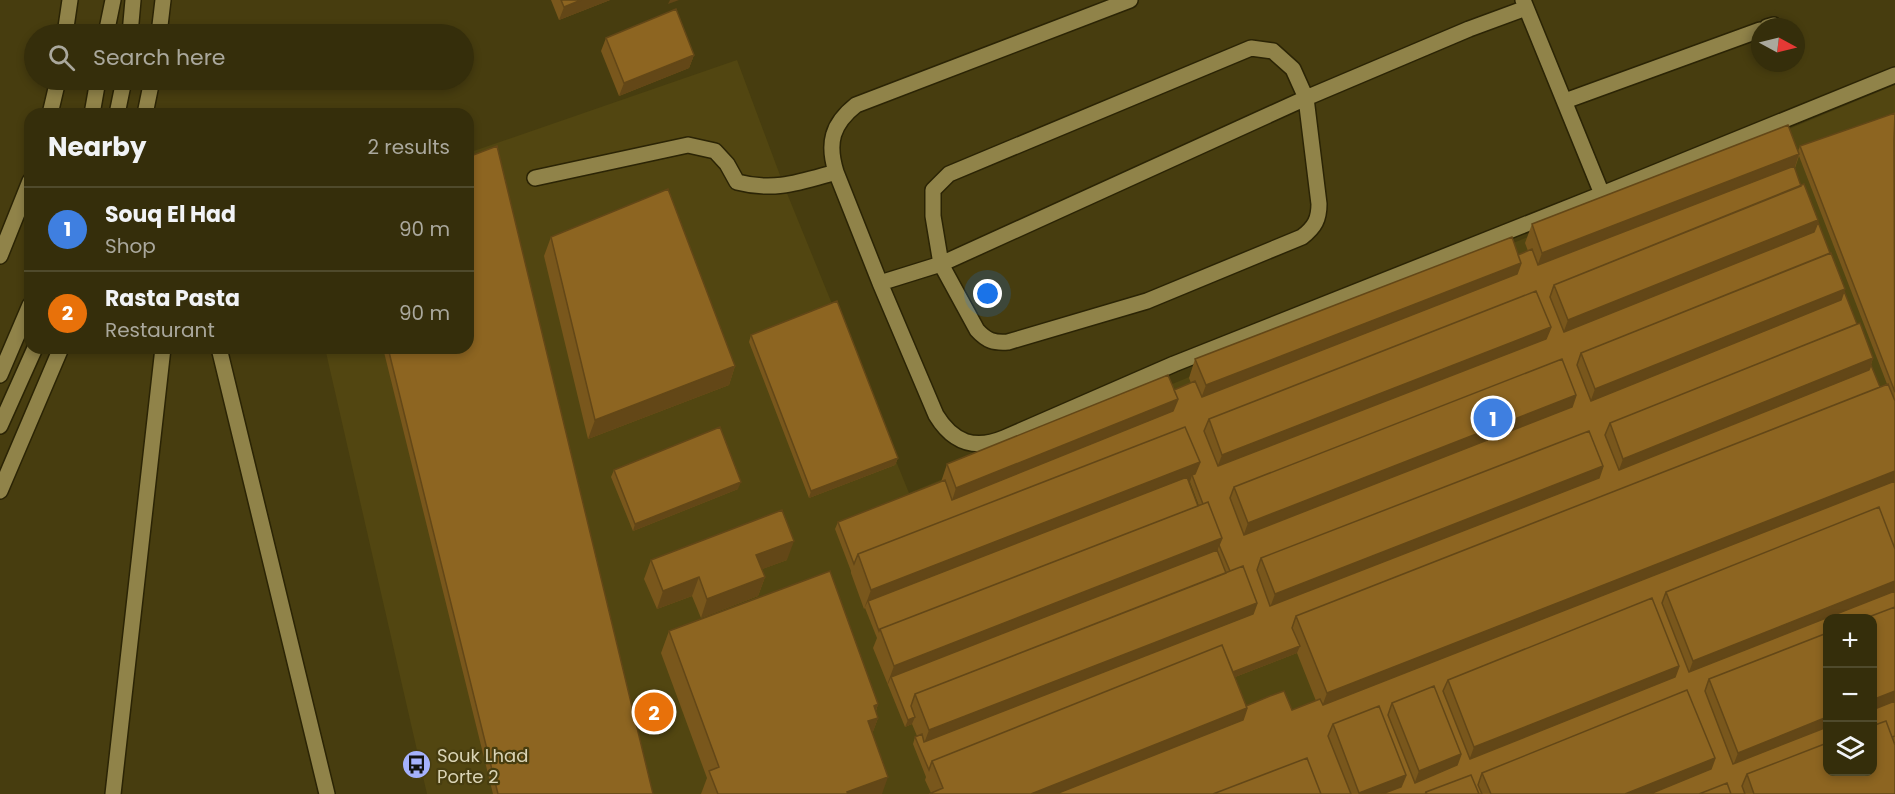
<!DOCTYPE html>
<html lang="en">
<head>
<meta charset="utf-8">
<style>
	:root { --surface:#352e0b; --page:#403a19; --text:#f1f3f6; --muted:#aaa89d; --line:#4f4a2c; --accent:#a5b1fc }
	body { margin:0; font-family:Poppins,sans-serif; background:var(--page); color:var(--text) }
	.controls { position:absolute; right:18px; bottom:18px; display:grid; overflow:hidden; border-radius:12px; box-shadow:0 3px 9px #0003 }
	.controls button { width:54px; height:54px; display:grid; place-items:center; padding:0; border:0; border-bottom:2px solid var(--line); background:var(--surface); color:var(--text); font:30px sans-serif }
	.compass { position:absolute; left:1751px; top:18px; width:54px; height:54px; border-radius:50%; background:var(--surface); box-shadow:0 3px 9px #0003; rotate:97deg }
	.you { position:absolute; left:988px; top:294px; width:21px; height:21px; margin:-15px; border:4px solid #fff; border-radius:50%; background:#1a73e8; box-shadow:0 0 0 9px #1a73e833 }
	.badge { display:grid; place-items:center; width:39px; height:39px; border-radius:50%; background:var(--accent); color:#fff; font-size:20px; font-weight:700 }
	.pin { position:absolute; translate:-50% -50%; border:3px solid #fff; box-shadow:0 2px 6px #0006 }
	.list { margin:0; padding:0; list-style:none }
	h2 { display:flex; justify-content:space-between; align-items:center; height:78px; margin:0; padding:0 24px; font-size:26px }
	h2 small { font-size:20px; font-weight:400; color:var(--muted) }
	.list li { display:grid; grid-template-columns:39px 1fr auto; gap:18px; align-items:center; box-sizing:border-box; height:84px; padding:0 24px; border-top:2px solid var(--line) }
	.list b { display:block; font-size:22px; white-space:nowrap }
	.list p { margin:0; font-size:20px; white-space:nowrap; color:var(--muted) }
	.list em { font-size:20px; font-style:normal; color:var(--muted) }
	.icon { flex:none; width:33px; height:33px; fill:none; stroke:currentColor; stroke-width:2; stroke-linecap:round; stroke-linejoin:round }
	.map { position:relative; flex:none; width:1895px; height:794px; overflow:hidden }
	.search { position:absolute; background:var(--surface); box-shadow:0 3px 9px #0003; left:24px; top:24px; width:450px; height:66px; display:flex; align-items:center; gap:15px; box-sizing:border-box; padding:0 21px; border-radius:33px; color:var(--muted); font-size:22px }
	.panel { position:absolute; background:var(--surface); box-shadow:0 3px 9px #0003; left:24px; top:108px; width:450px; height:246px; border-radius:18px }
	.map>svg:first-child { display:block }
	.built { fill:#524611; fill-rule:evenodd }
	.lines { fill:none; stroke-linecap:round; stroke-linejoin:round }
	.minor-casing { stroke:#2b2405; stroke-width:18 }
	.minor { stroke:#908349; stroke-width:15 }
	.wall { fill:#79571c; fill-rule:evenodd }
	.shaded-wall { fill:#634717 }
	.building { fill:#8d6521; stroke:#634717; stroke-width:1.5; fill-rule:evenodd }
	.labels { text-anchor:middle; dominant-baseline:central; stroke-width:4.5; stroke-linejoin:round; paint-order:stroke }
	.poi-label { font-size:18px; fill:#dad4b6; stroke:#473d0f; text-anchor:start }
</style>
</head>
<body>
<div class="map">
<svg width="1895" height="794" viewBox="0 0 1895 794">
	<rect width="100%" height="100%" fill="#473d0f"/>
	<path class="built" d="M 737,60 L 784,186 L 909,493 L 1895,85 L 1895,794 L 427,794 L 325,348 L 468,348 L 468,153 ZM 1828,618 L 1872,618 L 1872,772 L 1828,772 Z"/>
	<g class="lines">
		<defs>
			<path id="minor" d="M 1130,0 L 856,105 C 832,124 827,143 836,172 L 880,283 L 936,415 C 953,443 975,450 1004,438 L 1174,364 L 1602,194 L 1895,75
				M 1523,0 L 1602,194
				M 1767,27 L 1774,25
				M 65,34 L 70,0
				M 106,34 L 113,0
				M 130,34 L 133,0
				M 159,34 L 163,0
				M 1251,48 L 1273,51 L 1293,69 L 1306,98 L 1319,204 C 1319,219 1315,227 1302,237 L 1147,301 L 1008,342 C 994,343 987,341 977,330 L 941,264 L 933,216 L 933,190 L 949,174 Z
				M 1565,101 L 1760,30
				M 50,114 L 58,80
				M 92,114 L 98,80
				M 117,114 L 124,80
				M 145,114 L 152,80
				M 535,178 L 688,145 L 715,151 L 727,164 L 737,182 C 775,192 800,182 836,172
				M 0,256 L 30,181
				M 880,283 L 941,264 L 1306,98 L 1469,29 L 1526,8
				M 219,348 L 327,794
				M 0,375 L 30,305
				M 0,426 L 35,348
				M 0,491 L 61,348
				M 113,794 L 163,348"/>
		</defs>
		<use href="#minor" class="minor-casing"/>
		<use href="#minor" class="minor"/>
	</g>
	<path class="wall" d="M 551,0 L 610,0 L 559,20 Z
		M 606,38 L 694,55 L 689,68 L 619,96 L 601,51 Z
		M 1895,113 L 1895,742 L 1894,742 L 1895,794 L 929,794 L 931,793 L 925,780 L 926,777 L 913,744 L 915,737 L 917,736 L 912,724 L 905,727 L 873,648 L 877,638 L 865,608 L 864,609 L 851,573 L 851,571 L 835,529 L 838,522 L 941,482 L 947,464 L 1174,390 L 1191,383 L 1189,378 L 1195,359 L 1528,251 L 1525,243 L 1532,224 L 1798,151 L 1800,146 ZM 1799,156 L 1887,384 L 1880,387 L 1871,365 L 1873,358 L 1857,324 L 1818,222 L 1818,220 L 1801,186 L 1795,168 ZM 1190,482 L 1199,506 L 1198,506 L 1189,483 ZM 1297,653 L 1316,701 L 1292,710 L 1246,706 L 1235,677 Z
		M 551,237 L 735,366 L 729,385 L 588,439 L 544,256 Z
		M 751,335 L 898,458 L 895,465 L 809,498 L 749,342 Z
		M 383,348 L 468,348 L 653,794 L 493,794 Z
		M 614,470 L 738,489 L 633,531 L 611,477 Z
		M 651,560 L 787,560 L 762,569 L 765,577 L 758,596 L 701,618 L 692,596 L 657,609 L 644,579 Z
		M 669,631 L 878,704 L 876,711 L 878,718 L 872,734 L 882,794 L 701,794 L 707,778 L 661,653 Z"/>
	<path class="shaded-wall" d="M 581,0 L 610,0 L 559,20 L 564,7 Z
		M 670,0 L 679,0 L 668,4 Z
		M 694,55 L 689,68 L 619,96 L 624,83 Z
		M 1799,154 L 1793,173 L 1535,272 L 1542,253 Z
		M 1818,220 L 1812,239 L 1561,339 L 1568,320 Z
		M 1521,263 L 1514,282 L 1199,404 L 1206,385 Z
		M 1845,289 L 1839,307 L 1588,408 L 1595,389 Z
		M 1551,327 L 1544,346 L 1215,473 L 1222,455 Z
		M 1873,358 L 1867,377 L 1616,478 L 1623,459 Z
		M 735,366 L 729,385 L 588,439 L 595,420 Z
		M 1576,395 L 1569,414 L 1241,542 L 1248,523 Z
		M 1178,399 L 1171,418 L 950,507 L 956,488 Z
		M 898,458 L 895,465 L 809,498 L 811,491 Z
		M 1200,462 L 1194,478 L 1192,475 L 1190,482 L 870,607 L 868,601 L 864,609 L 871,590 Z
		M 1603,466 L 1596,485 L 1268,613 L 1275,594 Z
		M 1895,471 L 1895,487 L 1320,712 L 1327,693 Z
		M 741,482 L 738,489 L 633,531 L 635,524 Z
		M 1222,538 L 1215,557 L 891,677 L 888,684 L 887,685 L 894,666 Z
		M 794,541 L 787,560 L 749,574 L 756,555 Z
		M 699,577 L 692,596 L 657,609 L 663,591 Z
		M 765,577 L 758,596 L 701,618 L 707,599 Z
		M 1895,581 L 1895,597 L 1686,680 L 1693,661 Z
		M 1257,603 L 1250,622 L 922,749 L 929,730 Z
		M 1300,646 L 1297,653 L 1222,682 L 1225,675 Z
		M 1679,666 L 1672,685 L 1467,766 L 1474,747 Z
		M 1895,691 L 1895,707 L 1872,716 L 1872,700 Z
		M 878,704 L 873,720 L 878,718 L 870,740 L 859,744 L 874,706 Z
		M 1247,708 L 1240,727 L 1072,794 L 1031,794 Z
		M 915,717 L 912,724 L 905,727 L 908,720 Z
		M 1827,717 L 1827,734 L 1731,771 L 1738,753 Z
		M 1461,754 L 1454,773 L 1412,790 L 1419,771 Z
		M 1715,758 L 1708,776 L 1665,794 L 1625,794 Z
		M 1406,775 L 1398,794 L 1359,794 L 1359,793 Z
		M 888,777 L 882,794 L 847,794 L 847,792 Z"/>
	<path class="building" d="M 561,0 L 581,0 L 564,7 Z
		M 676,9 L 694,55 L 624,83 L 606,38 Z
		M 1895,113 L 1894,139 L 1895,392 L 1800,146 Z
		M 1788,125 L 1799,154 L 1542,253 L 1532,224 Z
		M 497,146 L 653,794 L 498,794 L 388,348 L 468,348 L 468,157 Z
		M 1794,166 L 1801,186 L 1554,285 L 1550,297 L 1564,332 L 1814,232 L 1818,222 L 1830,253 L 1581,353 L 1577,365 L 1591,401 L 1841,300 L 1844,291 L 1857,324 L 1610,423 L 1605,435 L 1619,470 L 1869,370 L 1871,365 L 1880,387 L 1296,616 L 1292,628 L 1300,646 L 1233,672 L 1222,645 L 932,761 L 929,770 L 915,737 L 922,734 L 924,742 L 1253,614 L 1257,603 L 1243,566 L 1230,571 L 1219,545 L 1222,538 L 1208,502 L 1203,504 L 1192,475 L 1195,474 L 1200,462 L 1185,427 L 858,554 L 854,564 L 838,522 L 945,480 L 952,500 L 1173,411 L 1178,399 L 1174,390 L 1195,381 L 1202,397 L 1517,274 L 1521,263 L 1518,255 L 1532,249 L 1538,265 ZM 1536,291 L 1551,327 L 1546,339 L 1218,466 L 1204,431 L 1209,419 ZM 1562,359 L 1576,395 L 1572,407 L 1244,535 L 1230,498 L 1234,487 ZM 1589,431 L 1603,466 L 1599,478 L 1270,606 L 1257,570 L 1261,558 Z
		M 1804,184 L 1818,220 L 1568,320 L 1554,285 Z
		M 668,189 L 735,366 L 595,420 L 551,237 Z
		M 1512,237 L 1521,263 L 1206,385 L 1195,359 Z
		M 1831,253 L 1845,289 L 1595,389 L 1581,353 Z
		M 1536,291 L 1551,327 L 1222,455 L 1209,419 Z
		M 837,301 L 898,458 L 811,491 L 751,335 Z
		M 1860,323 L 1873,358 L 1623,459 L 1610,423 Z
		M 1562,359 L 1576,395 L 1248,523 L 1234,487 Z
		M 1168,375 L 1178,399 L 956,488 L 947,464 Z
		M 1888,384 L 1895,401 L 1895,471 L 1327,693 L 1296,616 Z
		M 720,427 L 741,482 L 635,524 L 614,470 Z
		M 1185,427 L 1200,462 L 871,590 L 858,554 Z
		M 1589,431 L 1603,466 L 1275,594 L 1261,558 Z
		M 1187,477 L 1198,506 L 880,629 L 879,631 L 868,601 Z
		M 1895,481 L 1895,549 L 1879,507 L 1666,592 L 1662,603 L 1689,672 L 1895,591 L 1895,607 L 1866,618 L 1827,618 L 1827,633 L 1709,679 L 1705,691 L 1733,764 L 1827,727 L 1827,743 L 1747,774 L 1742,786 L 1745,794 L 1731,794 L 1727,783 L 1699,794 L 1650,794 L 1711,769 L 1715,758 L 1687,690 L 1482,773 L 1478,785 L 1482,794 L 1479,794 L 1471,775 L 1426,792 L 1425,794 L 1382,794 L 1401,787 L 1406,775 L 1379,706 L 1333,724 L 1328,736 L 1351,794 L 1321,794 L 1307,758 L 1213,794 L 1056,794 L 1243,720 L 1247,708 L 1246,706 L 1270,696 L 1284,691 L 1292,710 L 1320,699 L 1323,705 ZM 1652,598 L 1679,666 L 1675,677 L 1470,759 L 1443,691 L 1448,680 ZM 1434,686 L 1461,754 L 1457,765 L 1415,783 L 1388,715 L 1392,703 Z
		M 1208,502 L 1222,538 L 894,666 L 880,629 Z
		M 1879,507 L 1895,549 L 1895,581 L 1693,661 L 1666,592 Z
		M 782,510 L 794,541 L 756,555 L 765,577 L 707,599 L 699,577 L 663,591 L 651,560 Z
		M 1217,550 L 1226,573 L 915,694 L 911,706 L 915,717 L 908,720 L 891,677 Z
		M 1243,566 L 1257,603 L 929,730 L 915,694 Z
		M 830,571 L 878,704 L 874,706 L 878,718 L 868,721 L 888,777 L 847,792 L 848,794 L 718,794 L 709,771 L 719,767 L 669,631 Z
		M 1652,598 L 1679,666 L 1474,747 L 1448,680 Z
		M 1895,607 L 1895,691 L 1872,700 L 1872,618 L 1866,618 Z
		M 1827,633 L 1827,717 L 1738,753 L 1709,679 Z
		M 1222,645 L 1247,708 L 1031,794 L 929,794 L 943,788 L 932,761 Z
		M 1434,686 L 1461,754 L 1419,771 L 1392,703 Z
		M 1687,690 L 1715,758 L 1625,794 L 1491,794 L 1482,773 Z
		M 1895,701 L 1895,736 L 1892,737 L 1886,721 L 1872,726 L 1872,710 Z
		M 1379,706 L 1406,775 L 1359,793 L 1333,724 Z
		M 1886,721 L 1895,745 L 1895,794 L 1754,794 L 1747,774 L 1827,743 L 1827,771 L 1872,771 L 1872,726 Z
		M 1307,758 L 1321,794 L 1213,794 Z
		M 1471,775 L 1479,794 L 1427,794 L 1426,792 Z
		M 1727,783 L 1731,794 L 1699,794 Z"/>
	<defs>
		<symbol id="bus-disc" viewBox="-11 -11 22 22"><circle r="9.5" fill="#a5b1fc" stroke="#473d0f"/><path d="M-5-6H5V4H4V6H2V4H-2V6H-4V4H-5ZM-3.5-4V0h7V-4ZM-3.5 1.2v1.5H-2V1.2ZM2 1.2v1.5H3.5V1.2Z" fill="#111"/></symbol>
	</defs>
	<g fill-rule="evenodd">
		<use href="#bus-disc" x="400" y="748" width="33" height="33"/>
	</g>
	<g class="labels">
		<g class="poi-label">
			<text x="437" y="755">Souk Lhad<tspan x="437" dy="21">Porte 2</tspan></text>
		</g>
	</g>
</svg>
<div class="controls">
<button>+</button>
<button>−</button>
<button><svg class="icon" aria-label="layers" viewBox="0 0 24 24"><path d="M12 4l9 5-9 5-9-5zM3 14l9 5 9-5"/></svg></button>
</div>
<svg class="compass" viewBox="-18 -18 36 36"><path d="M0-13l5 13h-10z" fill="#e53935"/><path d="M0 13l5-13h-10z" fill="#aaa89d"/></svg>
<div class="you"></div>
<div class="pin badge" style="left:1493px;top:418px;background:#3f7fe0">1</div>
<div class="pin badge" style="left:654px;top:712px;background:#e8710a">2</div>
<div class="search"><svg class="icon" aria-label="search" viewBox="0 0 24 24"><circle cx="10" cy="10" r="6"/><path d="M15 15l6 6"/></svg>Search here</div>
<section class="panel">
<h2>Nearby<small>2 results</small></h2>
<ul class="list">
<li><span class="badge" style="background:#3f7fe0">1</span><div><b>Souq El Had</b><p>Shop</p></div><em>90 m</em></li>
<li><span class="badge" style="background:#e8710a">2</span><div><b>Rasta Pasta</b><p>Restaurant</p></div><em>90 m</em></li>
</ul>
</section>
</div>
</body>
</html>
